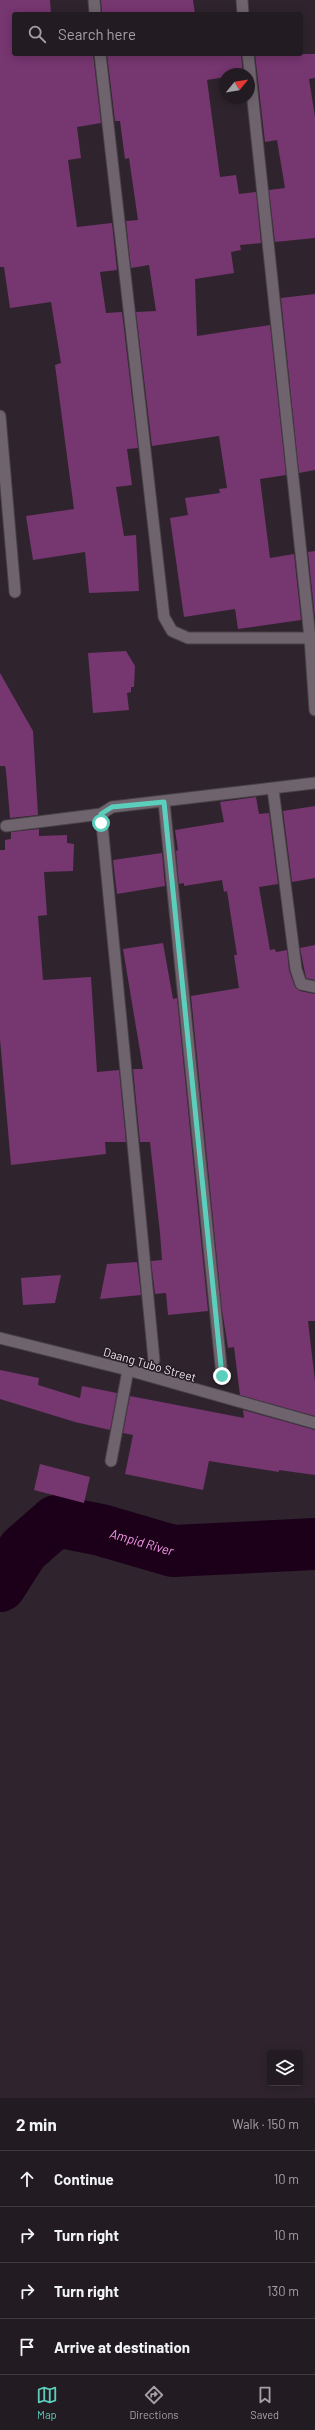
<!DOCTYPE html>
<html lang="en">
<head>
<meta charset="utf-8">
<style>
	:root { --surface:#231b22; --page:#2f282f; --text:#f1f3f6; --muted:#a3a1a5; --line:#403940; --accent:#5bcebc }
	body { margin:0; font-family:Barlow,sans-serif; background:var(--page); color:var(--text) }
	.controls { position:absolute; right:12px; bottom:12px; display:grid; overflow:hidden; border-radius:4px; box-shadow:0 2px 10px #0003 }
	.controls button { width:36px; height:36px; display:grid; place-items:center; padding:0; border:0; border-bottom:1px solid var(--line); background:var(--surface); color:var(--text); font:20px sans-serif }
	.compass { position:absolute; left:219px; top:68px; width:36px; height:36px; border-radius:50%; background:var(--surface); box-shadow:0 2px 10px #0003; rotate:60deg }
	.stop { position:absolute; width:12px; height:12px; margin:-9px; border:3px solid #5bcebc; border-radius:50%; background:#fff }
	.stop.end { background:#5bcebc; border-color:#fff; box-shadow:0 1px 4px #0008 }
	.list { margin:0; padding:0; list-style:none }
	h2 { display:flex; justify-content:space-between; align-items:center; height:52px; margin:0; padding:0 16px; font-size:17px }
	h2 small { font-size:13px; font-weight:400; color:var(--muted) }
	.list li { display:grid; grid-template-columns:26px 1fr auto; gap:12px; align-items:center; box-sizing:border-box; height:56px; padding:0 16px; border-top:1px solid var(--line) }
	.list b { display:block; font-size:15px; white-space:nowrap }
	.list em { font-size:13px; font-style:normal; color:var(--muted) }
	.icon { flex:none; width:22px; height:22px; fill:none; stroke:currentColor; stroke-width:2; stroke-linecap:round; stroke-linejoin:round }
	.map { position:relative; flex:none; width:315px; height:2098px; overflow:hidden }
	.search { position:absolute; background:var(--surface); box-shadow:0 2px 10px #0003; left:12px; right:12px; top:12px; height:44px; display:flex; align-items:center; gap:10px; box-sizing:border-box; padding:0 14px; border-radius:4px; color:var(--muted); font-size:15px }
	.sheet { height:276px; background:var(--surface) }
	nav { display:flex; justify-content:space-around; align-items:center; box-sizing:border-box; height:56px; border-top:1px solid var(--line); background:var(--surface); font-size:11px; color:var(--muted) }
	nav a { display:grid; justify-items:center; gap:2px }
	nav .on { color:var(--accent) }
	.map>svg:first-child { display:block }
	.lines { fill:none; stroke-linecap:round; stroke-linejoin:round }
	.river { stroke:#1c001a; stroke-width:52 }
	.building { fill:#763670 }
	.minor-casing { stroke:#484147; stroke-width:13 }
	.minor { stroke:#6f636d; stroke-width:11 }
	.route { stroke:#5bcebc; stroke-width:5 }
	.labels { text-anchor:middle; dominant-baseline:central; stroke-width:3; stroke-linejoin:round; paint-order:stroke }
	.street-label { font-size:12px; fill:#e8e1e7; stroke:#251b23 }
	.water-label { font-size:13px; font-style:italic; fill:#f598ea; stroke:#251b23 }
</style>
</head>
<body>
<div class="map">
<svg width="315" height="2098" viewBox="0 0 315 2098">
	<rect width="100%" height="100%" fill="#2f242d"/>
	<g class="lines">
		<path class="river" id="s1" d="M 0,1586 L 23,1550 L 56,1521 L 101,1530 L 173,1551 L 315,1544"/>
	</g>
	<path class="building" d="M 0,0 L 50,0 L 51,14 L 14,14 L 14,54 L 93,54 L 101,123 L 77,127 L 81,158 L 68,160 L 77,227 L 112,223 L 117,270 L 100,272 L 106,313 L 122,312 L 138,448 L 127,449 L 132,485 L 116,487 L 124,536 L 136,535 L 139,591 L 89,593 L 85,552 L 33,560 L 26,516 L 74,509 L 55,365 L 61,363 L 51,302 L 10,308 L 4,267 L 0,267 Z
		M 101,0 L 193,0 L 195,14 L 102,14 Z
		M 107,54 L 241,54 L 243,74 L 225,74 L 225,77 L 207,80 L 220,177 L 236,175 L 239,194 L 256,192 L 261,243 L 240,245 L 241,250 L 231,252 L 234,273 L 195,279 L 197,336 L 270,325 L 286,475 L 260,479 L 270,558 L 294,554 L 301,620 L 238,629 L 235,609 L 184,617 L 170,518 L 188,515 L 185,498 L 220,493 L 219,489 L 227,488 L 219,436 L 152,446 L 136,312 L 156,311 L 149,265 L 131,268 L 126,221 L 138,220 L 129,158 L 125,159 L 120,121 L 115,121 Z
		M 255,54 L 315,54 L 315,78 L 309,79 L 315,117 L 315,238 L 275,242 L 269,190 L 285,188 L 277,140 L 265,142 Z
		M 315,294 L 315,470 L 299,473 L 281,298 Z
		M 315,551 L 315,618 L 308,552 Z
		M 126,651 L 135,666 L 134,687 L 131,687 L 131,692 L 127,693 L 129,710 L 93,713 L 88,653 Z
		M 0,673 L 33,731 L 38,815 L 10,818 L 6,771 L 5,766 L 0,766 Z
		M 256,797 L 259,814 L 269,813 L 278,884 L 259,887 L 270,950 L 275,949 L 276,952 L 287,950 L 289,970 L 295,987 L 300,991 L 315,994 L 315,1321 L 308,1321 L 315,1381 L 315,1416 L 240,1395 L 234,1347 L 228,1348 L 222,1310 L 191,996 L 239,988 L 234,955 L 237,955 L 227,891 L 224,892 L 222,880 L 184,886 L 184,883 L 179,884 L 176,851 L 178,850 L 175,830 L 224,822 L 220,802 Z
		M 315,806 L 315,878 L 292,882 L 283,811 Z
		M 39,829 L 39,836 L 67,835 L 67,843 L 74,844 L 73,871 L 44,872 L 47,915 L 38,916 L 43,980 L 91,977 L 97,1072 L 119,1070 L 126,1142 L 105,1142 L 106,1154 L 11,1165 L 0,1039 L 0,850 L 5,850 L 5,840 L 11,839 L 11,832 Z
		M 162,853 L 165,886 L 117,894 L 113,860 Z
		M 163,943 L 173,999 L 177,998 L 208,1311 L 168,1315 L 166,1293 L 155,1294 L 151,1261 L 162,1260 L 160,1233 L 150,1142 L 140,1142 L 133,1069 L 143,1069 L 123,949 Z
		M 315,945 L 315,980 L 306,978 L 300,948 Z
		M 137,1262 L 141,1295 L 100,1299 L 107,1264 Z
		M 61,1275 L 55,1303 L 23,1305 L 21,1278 Z
		M 0,1370 L 39,1378 L 38,1385 L 80,1398 L 82,1386 L 117,1393 L 110,1430 L 75,1422 L 0,1399 Z
		M 130,1396 L 244,1418 L 243,1410 L 315,1430 L 315,1475 L 279,1470 L 279,1472 L 209,1461 L 203,1490 L 125,1474 L 133,1435 L 123,1433 Z
		M 40,1464 L 90,1477 L 84,1503 L 34,1490 Z"/>
	<g class="lines">
		<defs>
			<path id="minor" d="M 94,0 L 95,14
				M 242,0 L 243,14
				M 100,54 L 164,617 L 172,631 L 188,638 L 310,638
				M 248,54 L 310,638 L 315,710
				M 0,416 L 15,592
				M 273,789 L 296,969 L 301,984 L 315,987
				M 164,802 L 222,1376
				M 6,826 L 101,814
				M 0,1338 L 128,1370 L 315,1423
				M 154,1360 L 101,814 L 112,807 L 315,783
				M 111,1461 L 128,1370"/>
		</defs>
		<use href="#minor" class="minor-casing"/>
		<use href="#minor" class="minor"/>
	</g>
	<g class="lines">
		<path class="route" d="M 101,823 L 101,814 L 112,807 L 164,802 L 222,1376"/>
	</g>
	<g class="labels">
		<g class="street-label">
			<text transform="translate(150 1364) rotate(16)">Daang Tubo Street</text>
		</g>
		<g class="water-label">
			<text stroke="none"><textPath href="#s1" startOffset="175">Ampid River</textPath></text>
		</g>
	</g>
</svg>
<div class="controls">
<button><svg class="icon" aria-label="layers" viewBox="0 0 24 24"><path d="M12 4l9 5-9 5-9-5zM3 14l9 5 9-5"/></svg></button>
</div>
<svg class="compass" viewBox="-18 -18 36 36"><path d="M0-13l5 13h-10z" fill="#e53935"/><path d="M0 13l5-13h-10z" fill="#a3a1a5"/></svg>
<div class="stop" style="left:101px;top:823px"></div>
<div class="stop end" style="left:222px;top:1376px"></div>
<div class="search"><svg class="icon" aria-label="search" viewBox="0 0 24 24"><circle cx="10" cy="10" r="6"/><path d="M15 15l6 6"/></svg>Search here</div>
</div>
<section class="sheet">
<h2>2 min<small>Walk · 150 m</small></h2>
<ul class="list">
<li><svg class="icon" aria-label="ahead" viewBox="0 0 24 24"><path d="M12 20V5M6 11l6-6 6 6"/></svg><div><b>Continue</b></div><em>10 m</em></li>
<li><svg class="icon" aria-label="right" viewBox="0 0 24 24"><path d="M7 20v-9h11M14 6l5 5-5 5"/></svg><div><b>Turn right</b></div><em>10 m</em></li>
<li><svg class="icon" aria-label="right" viewBox="0 0 24 24"><path d="M7 20v-9h11M14 6l5 5-5 5"/></svg><div><b>Turn right</b></div><em>130 m</em></li>
<li><svg class="icon" aria-label="arrive" viewBox="0 0 24 24"><path d="M6 21V4h12l-3 4 3 4H6"/></svg><div><b>Arrive at destination</b></div></li>
</ul>
</section>
<nav>
<a class="on"><svg class="icon" aria-label="map" viewBox="0 0 24 24"><path d="M3 6l6-2 6 2 6-2v14l-6 2-6-2-6 2zM9 4v14M15 6v14"/></svg>Map</a>
<a><svg class="icon" aria-label="directions" viewBox="0 0 24 24"><path d="M12 3l9 9-9 9-9-9zM9 14v-3h6M13 9l2 2-2 2"/></svg>Directions</a>
<a><svg class="icon" aria-label="saved" viewBox="0 0 24 24"><path d="M7 4h10v16l-5-4-5 4z"/></svg>Saved</a>
</nav>
</body>
</html>
